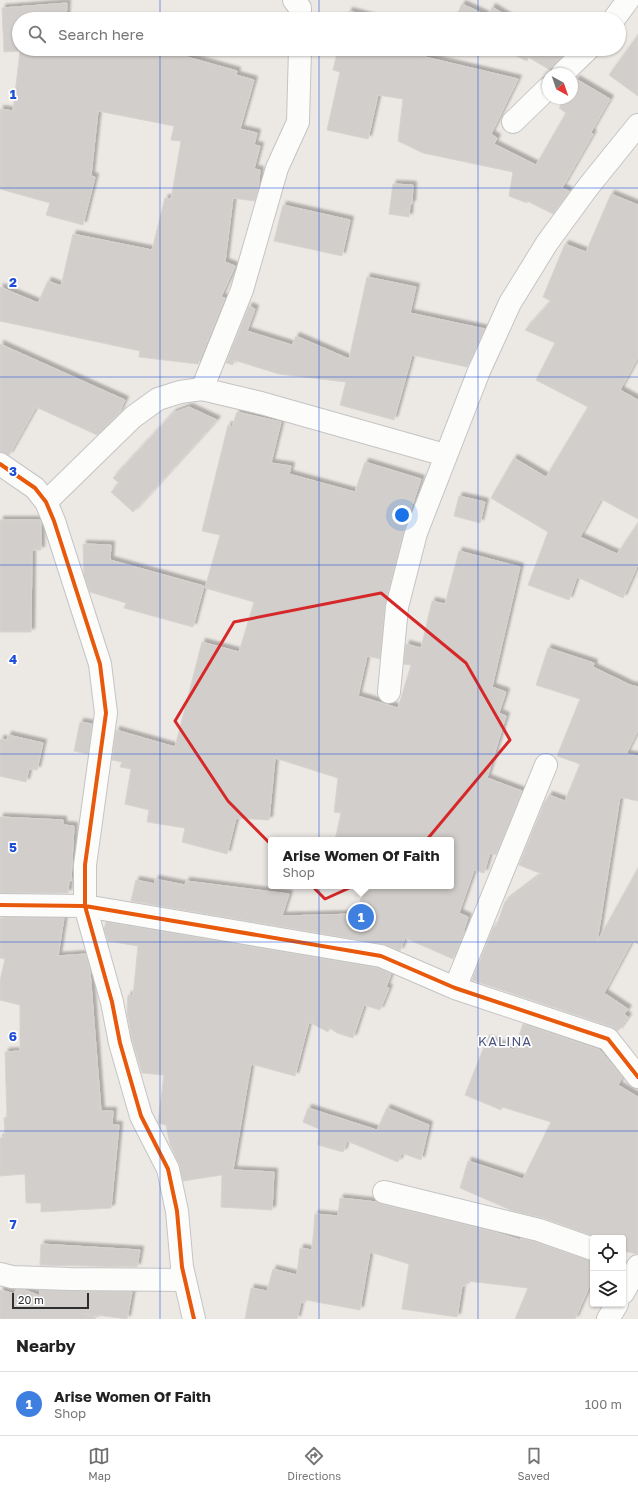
<!DOCTYPE html>
<html lang="en">
<head>
<meta charset="utf-8">
<style>
	:root { --surface:#fff; --page:#f2f2f2; --text:#222; --muted:#767676; --line:#e0e0e0; --accent:#706f6e }
	body { margin:0; font-family:"Golos Text",sans-serif; background:var(--page); color:var(--text) }
	.controls { position:absolute; right:12px; bottom:12px; display:grid; overflow:hidden; border-radius:4px; box-shadow:0 1px 3px #0004 }
	.controls button { width:36px; height:36px; display:grid; place-items:center; padding:0; border:0; border-bottom:1px solid var(--line); background:var(--surface); color:var(--text); font:20px sans-serif }
	.compass { position:absolute; left:542px; top:68px; width:36px; height:36px; border-radius:50%; background:var(--surface); box-shadow:0 1px 3px #0004; rotate:140deg }
	.scale { position:absolute; left:12px; bottom:10px; width:77px; box-sizing:border-box; padding-left:4px; border:2px solid #2e2e2e; border-top:0; font-size:11px; line-height:14px; white-space:nowrap; color:#2e2e2e; -webkit-text-stroke:3px #fff; paint-order:stroke }
	.you { position:absolute; left:402px; top:515px; width:14px; height:14px; margin:-10px; border:3px solid #fff; border-radius:50%; background:#1a73e8; box-shadow:0 0 0 6px #1a73e833 }
	.badge { display:grid; place-items:center; width:26px; height:26px; border-radius:50%; background:var(--accent); color:#fff; font-size:13px; font-weight:700 }
	.pin { position:absolute; translate:-50% -50%; border:2px solid #fff; box-shadow:0 1px 4px #0006 }
	.popup { position:absolute; left:268px; top:837px; width:186px; height:52px; box-sizing:border-box; display:grid; place-content:center; border-radius:4px; background:var(--surface); filter:drop-shadow(0 1px 3px #0005); font-size:13px; white-space:nowrap; color:var(--muted) }
	.popup b { font-size:15px; color:var(--text) }
	.popup::after { content:''; position:absolute; left:50%; top:100%; margin-left:-8px; border:8px solid transparent; border-top-color:var(--surface) }
	.list { margin:0; padding:0; list-style:none }
	h2 { display:flex; justify-content:space-between; align-items:center; height:52px; margin:0; padding:0 16px; font-size:17px }
	h2 small { font-size:13px; font-weight:400; color:var(--muted) }
	.list li { display:grid; grid-template-columns:26px 1fr auto; gap:12px; align-items:center; box-sizing:border-box; height:64px; padding:0 16px; border-top:1px solid var(--line) }
	.list b { display:block; font-size:15px; white-space:nowrap }
	.list p { margin:0; font-size:13px; white-space:nowrap; color:var(--muted) }
	.list em { font-size:13px; font-style:normal; color:var(--muted) }
	.icon { flex:none; width:22px; height:22px; fill:none; stroke:currentColor; stroke-width:2; stroke-linecap:round; stroke-linejoin:round }
	.map { position:relative; flex:none; width:638px; height:1319px; overflow:hidden }
	.search { position:absolute; background:var(--surface); box-shadow:0 1px 3px #0004; left:12px; right:12px; top:12px; height:44px; display:flex; align-items:center; gap:10px; box-sizing:border-box; padding:0 14px; border-radius:22px; color:var(--muted); font-size:15px }
	.sheet { height:116px; background:var(--surface) }
	nav { display:flex; justify-content:space-around; align-items:center; box-sizing:border-box; height:56px; border-top:1px solid var(--line); background:var(--surface); font-size:11px; color:var(--muted) }
	nav a { display:grid; justify-items:center; gap:2px }
	nav .on { color:var(--accent) }
	.map>svg:first-child { display:block }
	.building { fill:#d1cecb; stroke:#d7d4d0; filter:url(#shadow) }
	.lines { fill:none; stroke-linecap:round; stroke-linejoin:round }
	.minor-casing { stroke:#c5c4c5; stroke-width:24 }
	.minor { stroke:#fcfcfb; stroke-width:22 }
	.cycleway-casing { stroke:#fff; stroke-width:6 }
	.cycleway { stroke:#e8590c; stroke-width:4 }
	.marked { fill:none; stroke:#d62828; stroke-width:3; stroke-linejoin:round }
	.grid { fill:none; stroke:#1d4ed8; stroke-width:1; stroke-opacity:0.55 }
	.labels { text-anchor:middle; dominant-baseline:central; stroke-width:3.5; stroke-linejoin:round; paint-order:stroke }
	.neighbourhood-label { font-size:13px; letter-spacing:1px; fill:#4d5680; stroke:#fff }
	.grid-label { font-size:13px; text-anchor:middle; font-weight:bold; fill:#1d4ed8; stroke:#fff; stroke-width:3.5; stroke-linejoin:round; paint-order:stroke }
</style>
</head>
<body>
<div class="map">
<svg width="638" height="1319" viewBox="0 0 638 1319">
	<defs>
		<filter id="shadow"><feDropShadow dx="3.5" dy="-3.5" stdDeviation="1" flood-color="#0004"/></filter>
	</defs>
	<rect width="100%" height="100%" fill="#ece8e4"/>
	<path class="building" d="M 67,3 L 66,19 L 19,19 L 19,49 L 137,49 L 180,55 L 237,71 L 236,75 L 254,80 L 240,129 L 257,133 L 254,145 L 260,146 L 254,169 L 260,170 L 258,190 L 255,201 L 233,198 L 225,262 L 235,266 L 221,297 L 225,298 L 198,364 L 139,357 L 140,351 L 0,321 L 0,287 L 38,303 L 48,281 L 61,286 L 73,234 L 152,250 L 165,198 L 171,199 L 181,141 L 171,140 L 174,126 L 98,111 L 91,176 L 95,177 L 83,225 L 46,215 L 50,203 L 0,189 L 0,109 L 13,111 L 20,51 L 4,52 L 2,8 Z
		M 462,4 L 488,16 L 492,7 L 512,19 L 455,19 Z
		M 349,11 L 375,18 L 375,19 L 346,19 Z
		M 638,35 L 638,96 L 609,75 Z
		M 338,49 L 391,49 L 518,79 L 491,134 L 497,138 L 494,144 L 536,165 L 566,113 L 559,108 L 565,98 L 572,98 L 572,86 L 576,79 L 610,99 L 591,132 L 593,134 L 562,188 L 569,191 L 568,193 L 553,214 L 527,201 L 527,203 L 509,196 L 513,172 L 423,153 L 398,141 L 403,99 L 378,95 L 368,139 L 327,130 L 340,72 L 333,70 Z
		M 501,49 L 563,49 L 567,51 L 553,65 L 550,70 L 528,57 L 527,61 Z
		M 393,184 L 413,185 L 412,204 L 410,204 L 409,217 L 389,214 Z
		M 611,194 L 638,205 L 638,357 L 620,390 L 638,400 L 638,519 L 601,499 L 580,537 L 617,554 L 638,523 L 638,564 L 623,598 L 577,577 L 569,600 L 528,585 L 548,532 L 491,498 L 514,458 L 546,477 L 588,407 L 536,380 L 555,343 L 525,330 L 551,301 L 543,297 L 565,244 L 586,252 Z
		M 283,205 L 350,220 L 342,256 L 274,241 Z
		M 367,277 L 416,287 L 410,313 L 485,329 L 467,367 L 412,355 L 394,420 L 340,405 L 346,382 L 279,374 L 234,360 L 233,365 L 226,363 L 249,306 L 255,309 L 247,331 L 292,345 L 296,336 L 349,359 Z
		M 0,344 L 125,400 L 119,413 L 97,435 L 36,407 L 9,455 L 0,452 Z
		M 189,407 L 217,420 L 133,512 L 111,492 L 119,483 L 113,478 L 173,413 Z
		M 237,412 L 281,422 L 271,463 L 291,466 L 289,474 L 355,492 L 365,462 L 421,479 L 404,530 L 385,604 L 380,659 L 367,656 L 358,696 L 398,708 L 411,665 L 404,664 L 406,644 L 421,648 L 432,601 L 445,604 L 459,551 L 520,567 L 492,687 L 506,692 L 499,713 L 506,716 L 487,778 L 522,791 L 496,855 L 490,853 L 484,873 L 474,870 L 459,913 L 468,917 L 463,933 L 465,932 L 453,959 L 405,938 L 400,951 L 383,944 L 131,901 L 136,880 L 155,884 L 155,879 L 185,885 L 186,881 L 289,894 L 282,916 L 356,914 L 365,886 L 451,886 L 451,840 L 335,840 L 341,813 L 334,812 L 338,778 L 275,758 L 269,820 L 236,818 L 227,854 L 182,842 L 185,828 L 147,822 L 149,810 L 125,804 L 131,769 L 120,767 L 122,762 L 112,760 L 116,730 L 175,747 L 202,642 L 239,652 L 254,602 L 205,588 L 220,535 L 202,531 L 228,425 L 232,427 Z
		M 459,496 L 485,502 L 480,523 L 454,516 Z
		M 0,520 L 40,520 L 41,521 L 41,550 L 32,550 L 31,632 L 0,632 Z
		M 83,544 L 111,545 L 110,560 L 204,586 L 193,627 L 124,608 L 126,603 L 90,592 L 84,575 Z
		M 548,648 L 594,663 L 593,667 L 630,685 L 638,687 L 638,730 L 626,754 L 638,756 L 638,801 L 620,797 L 597,942 L 638,868 L 638,944 L 632,941 L 604,993 L 628,1009 L 624,1014 L 628,1017 L 618,1031 L 612,1027 L 472,980 L 494,926 L 496,927 L 505,902 L 542,874 L 519,865 L 545,801 L 546,801 L 549,795 L 565,801 L 580,764 L 557,756 L 580,699 L 536,685 Z
		M 80,722 L 92,724 L 88,754 L 74,751 Z
		M 8,735 L 43,743 L 37,770 L 29,769 L 26,782 L 0,776 L 0,739 L 7,740 Z
		M 0,817 L 63,820 L 63,825 L 74,826 L 71,881 L 69,880 L 68,893 L 0,893 Z
		M 0,918 L 64,918 L 58,956 L 86,954 L 90,971 L 101,1111 L 113,1111 L 112,1125 L 119,1125 L 111,1208 L 41,1212 L 41,1203 L 26,1203 L 25,1174 L 0,1176 L 0,1138 L 5,1137 L 4,1118 L 7,1117 L 5,1052 L 20,1051 L 20,1005 L 0,1000 L 0,981 L 5,959 L 0,958 Z
		M 106,922 L 377,968 L 391,974 L 386,987 L 389,988 L 380,1010 L 364,1005 L 353,1038 L 337,1033 L 330,1028 L 328,1032 L 309,1022 L 295,1076 L 251,1064 L 233,1170 L 274,1172 L 272,1210 L 221,1207 L 222,1175 L 183,1181 L 179,1164 L 170,1144 L 166,1125 L 158,1123 L 164,1075 L 142,1073 L 132,1040 L 127,1012 L 128,995 L 133,996 L 138,946 L 108,941 L 104,929 Z
		M 523,1024 L 600,1050 L 622,1077 L 618,1085 L 638,1097 L 638,1254 L 623,1251 L 623,1238 L 598,1238 L 543,1218 L 513,1211 L 460,1188 L 468,1161 L 523,1179 L 551,1122 L 502,1107 L 501,1110 L 465,1095 L 487,1039 L 514,1050 Z
		M 308,1108 L 377,1130 L 387,1108 L 429,1125 L 421,1160 L 402,1153 L 398,1162 L 347,1141 L 343,1152 L 318,1145 L 319,1129 L 303,1122 Z
		M 340,1198 L 377,1202 L 381,1204 L 494,1232 L 521,1240 L 521,1238 L 535,1242 L 593,1261 L 593,1278 L 575,1319 L 515,1319 L 528,1288 L 467,1281 L 465,1286 L 462,1286 L 457,1317 L 402,1309 L 409,1264 L 370,1252 L 360,1310 L 306,1300 L 305,1303 L 301,1302 L 297,1319 L 245,1319 L 251,1288 L 267,1291 L 273,1269 L 297,1275 L 300,1248 L 312,1250 L 315,1214 L 338,1216 Z
		M 41,1244 L 140,1250 L 137,1267 L 40,1265 Z
		M 0,1290 L 14,1294 L 16,1290 L 25,1290 L 40,1296 L 40,1290 L 132,1292 L 127,1319 L 82,1313 L 96,1318 L 95,1319 L 0,1319 Z"/>
	<g class="lines">
		<defs>
			<path id="minor" d="M 294,0 L 300,8 L 300,19
				M 614,19 L 628,0
				M 562,74 L 588,49
				M 513,122 L 548,88
				M 202,389 L 242,290 L 277,168 L 298,122 L 300,49
				M 0,464 L 35,488 L 46,502 L 54,521 L 100,664 L 106,713 L 85,865 L 85,906 L 112,1002 L 120,1043 L 141,1116 L 168,1169 L 177,1211 L 182,1267 L 194,1319
				M 46,502 L 133,417 L 158,399 L 180,392 L 202,389 L 261,403 L 445,455
				M 389,692 L 397,607 L 416,533 L 479,371 L 510,303 L 547,243 L 588,187 L 638,125
				M 0,905 L 85,906 L 381,956 L 455,988 L 608,1039 L 638,1077
				M 455,988 L 546,765
				M 384,1192 L 539,1230 L 593,1249
				M 0,1274 L 12,1277 L 70,1279 L 185,1280
				M 623,1293 L 638,1266
				M 608,1319 L 617,1304"/>
		</defs>
		<use href="#minor" class="minor-casing"/>
		<use href="#minor" class="minor"/>
		<defs>
			<path id="cycleway" d="M 0,464 L 35,488 L 46,502 L 54,521 L 100,664 L 106,713 L 85,865 L 85,906 L 112,1002 L 120,1043 L 141,1116 L 168,1169 L 177,1211 L 182,1267 L 194,1319
				M 0,905 L 85,906 L 381,956 L 455,988 L 608,1039 L 638,1077"/>
		</defs>
		<use href="#cycleway" class="cycleway-casing"/>
		<use href="#cycleway" class="cycleway"/>
	</g>
	<path class="marked" d="M 381,593 L 466,663 L 510,740 L 409,861 L 325,899 L 228,801 L 175,721 L 234,622 Z"/>
	<path class="grid" d="M 160,0 L 160,19M 319,0 L 319,19M 478,0 L 478,19M 160,49 L 160,1319M 319,49 L 319,1319M 478,49 L 478,1319M 0,188 L 638,188M 0,377 L 638,377M 0,565 L 638,565M 0,754 L 638,754M 0,942 L 638,942M 0,1131 L 638,1131"/>
	<g class="labels">
		<g class="neighbourhood-label">
			<text x="505" y="1041">KALINA</text>
		</g>
	</g>
	<g class="grid-label">
		<text x="13" y="99">1</text>
		<text x="13" y="287">2</text>
		<text x="13" y="476">3</text>
		<text x="13" y="664">4</text>
		<text x="13" y="852">5</text>
		<text x="13" y="1041">6</text>
		<text x="13" y="1229">7</text>
	</g>
</svg>
<div class="controls">
<button><svg class="icon" aria-label="locate" viewBox="0 0 24 24"><circle cx="12" cy="12" r="6"/><path d="M12 2v4M12 18v4M2 12h4M18 12h4"/></svg></button>
<button><svg class="icon" aria-label="layers" viewBox="0 0 24 24"><path d="M12 4l9 5-9 5-9-5zM3 14l9 5 9-5"/></svg></button>
</div>
<svg class="compass" viewBox="-18 -18 36 36"><path d="M0-13l5 13h-10z" fill="#e53935"/><path d="M0 13l5-13h-10z" fill="#767676"/></svg>
<div class="scale">20 m</div>
<div class="you"></div>
<div class="pin badge" style="left:361px;top:917px;background:#3f7fe0">1</div>
<div class="popup"><b>Arise Women Of Faith</b>Shop</div>
<div class="search"><svg class="icon" aria-label="search" viewBox="0 0 24 24"><circle cx="10" cy="10" r="6"/><path d="M15 15l6 6"/></svg>Search here</div>
</div>
<section class="sheet">
<h2>Nearby<small></small></h2>
<ul class="list">
<li><span class="badge" style="background:#3f7fe0">1</span><div><b>Arise Women Of Faith</b><p>Shop</p></div><em>100 m</em></li>
</ul>
</section>
<nav>
<a class="on"><svg class="icon" aria-label="map" viewBox="0 0 24 24"><path d="M3 6l6-2 6 2 6-2v14l-6 2-6-2-6 2zM9 4v14M15 6v14"/></svg>Map</a>
<a><svg class="icon" aria-label="directions" viewBox="0 0 24 24"><path d="M12 3l9 9-9 9-9-9zM9 14v-3h6M13 9l2 2-2 2"/></svg>Directions</a>
<a><svg class="icon" aria-label="saved" viewBox="0 0 24 24"><path d="M7 4h10v16l-5-4-5 4z"/></svg>Saved</a>
</nav>
</body>
</html>
